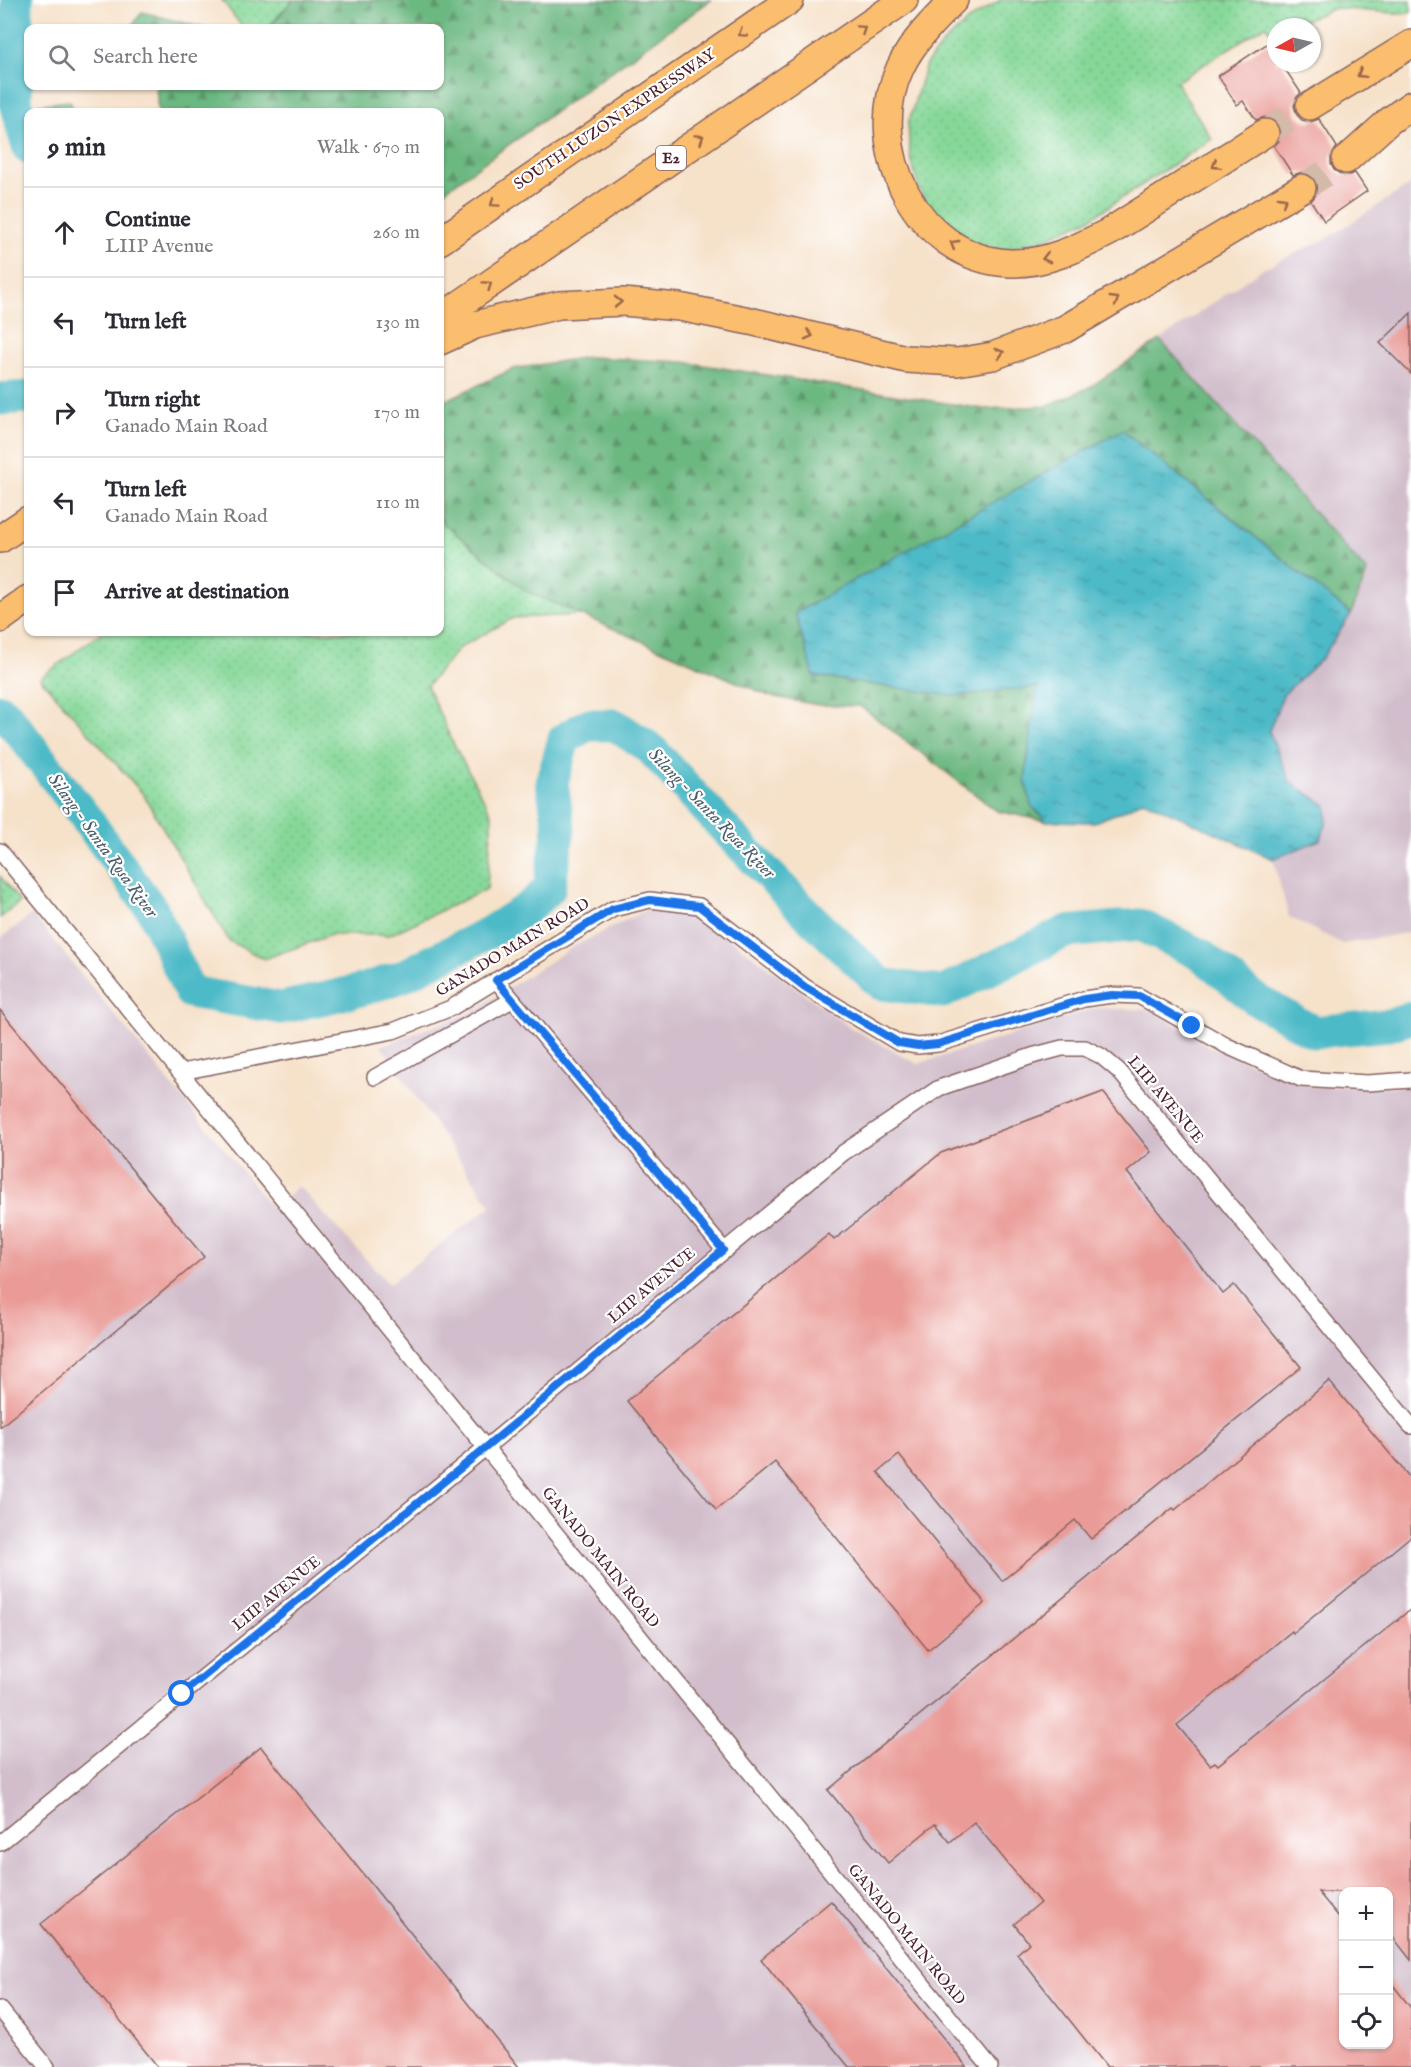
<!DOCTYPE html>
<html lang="en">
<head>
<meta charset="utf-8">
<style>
	:root { --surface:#fff; --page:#f7f7f7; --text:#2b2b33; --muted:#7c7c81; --line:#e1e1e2 }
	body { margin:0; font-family:"IM FELL English",serif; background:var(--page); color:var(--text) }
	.controls { position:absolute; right:18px; bottom:18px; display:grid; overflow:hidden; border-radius:12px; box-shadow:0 2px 4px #0004 }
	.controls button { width:54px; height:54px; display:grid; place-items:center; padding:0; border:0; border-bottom:2px solid var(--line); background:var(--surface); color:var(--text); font:30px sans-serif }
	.compass { position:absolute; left:1267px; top:18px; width:54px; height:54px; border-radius:50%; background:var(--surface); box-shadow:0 2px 4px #0004; rotate:262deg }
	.stop { position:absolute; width:18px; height:18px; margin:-14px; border:4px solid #1a73e8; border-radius:50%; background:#fff }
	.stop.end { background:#1a73e8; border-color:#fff; box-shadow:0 2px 6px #0008 }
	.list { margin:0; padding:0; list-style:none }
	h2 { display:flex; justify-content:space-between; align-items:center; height:78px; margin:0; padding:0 24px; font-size:26px }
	h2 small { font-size:20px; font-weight:400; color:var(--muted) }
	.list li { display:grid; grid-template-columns:39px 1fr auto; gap:18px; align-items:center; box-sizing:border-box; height:90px; padding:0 24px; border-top:2px solid var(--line) }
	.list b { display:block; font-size:22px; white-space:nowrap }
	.list p { margin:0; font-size:20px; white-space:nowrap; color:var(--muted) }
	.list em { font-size:20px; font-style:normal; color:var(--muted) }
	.icon { flex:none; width:33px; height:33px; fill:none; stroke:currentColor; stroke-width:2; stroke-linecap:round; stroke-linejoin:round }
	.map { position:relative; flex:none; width:1411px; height:2067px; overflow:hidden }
	.search { position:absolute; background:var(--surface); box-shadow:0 2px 4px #0004; left:24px; top:24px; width:420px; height:66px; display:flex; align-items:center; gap:15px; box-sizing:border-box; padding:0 21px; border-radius:12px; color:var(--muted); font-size:22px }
	.panel { position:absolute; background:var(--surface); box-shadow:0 2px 4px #0004; left:24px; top:108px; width:420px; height:528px; border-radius:12px }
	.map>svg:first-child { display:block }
	.industrial { fill:#d1bdcb; fill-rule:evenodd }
	.grass { fill:url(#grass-dots); stroke:#687c62; stroke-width:1.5 }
	.forest { fill:url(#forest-firs); stroke:#5b6c56; stroke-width:1.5 }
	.water { fill:url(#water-ripples); stroke:#4c6c79; stroke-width:1.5 }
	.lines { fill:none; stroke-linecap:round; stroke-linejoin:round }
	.river { stroke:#4dbac7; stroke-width:33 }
	.building { fill:#ea9b97 }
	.highway-tunnel { stroke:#d4baa9; stroke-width:27; stroke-dasharray:27 14; stroke-linecap:butt }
	.street-casing { stroke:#866362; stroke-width:18 }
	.highway-casing { stroke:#866362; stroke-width:30 }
	.street { stroke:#fff; stroke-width:15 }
	.highway { stroke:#fbbd6e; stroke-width:27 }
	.oneway { stroke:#9a6649 }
	.route { stroke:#1a73e8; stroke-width:8 }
	.labels { text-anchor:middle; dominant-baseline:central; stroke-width:4.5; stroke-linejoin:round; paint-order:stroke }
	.shield { fill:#fff; stroke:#80626b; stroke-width:1.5 }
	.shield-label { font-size:15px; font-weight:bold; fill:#4a1f2b }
	.street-label { font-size:16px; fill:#4a1f2b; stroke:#fff }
	.water-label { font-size:18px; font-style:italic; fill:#4b5d69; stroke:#fff }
</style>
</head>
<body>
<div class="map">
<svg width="1411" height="2067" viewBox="0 0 1411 2067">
	<defs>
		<pattern id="grass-dots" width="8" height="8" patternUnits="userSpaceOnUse" patternTransform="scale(1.5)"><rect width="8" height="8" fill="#86d899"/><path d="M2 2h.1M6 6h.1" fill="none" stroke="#75b984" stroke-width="1.8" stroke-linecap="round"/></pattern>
		<pattern id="forest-firs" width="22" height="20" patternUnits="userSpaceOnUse" patternTransform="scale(1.5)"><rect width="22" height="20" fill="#6cb881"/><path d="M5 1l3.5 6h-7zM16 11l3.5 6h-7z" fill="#5b956a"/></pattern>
		<pattern id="water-ripples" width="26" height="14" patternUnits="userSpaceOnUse" patternTransform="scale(1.5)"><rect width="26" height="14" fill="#4dbac7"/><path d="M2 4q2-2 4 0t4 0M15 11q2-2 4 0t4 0" fill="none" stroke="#4297a2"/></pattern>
	</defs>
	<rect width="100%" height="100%" fill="#fff"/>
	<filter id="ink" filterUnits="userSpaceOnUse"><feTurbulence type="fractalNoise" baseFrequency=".0167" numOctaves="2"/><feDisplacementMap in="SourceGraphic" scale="12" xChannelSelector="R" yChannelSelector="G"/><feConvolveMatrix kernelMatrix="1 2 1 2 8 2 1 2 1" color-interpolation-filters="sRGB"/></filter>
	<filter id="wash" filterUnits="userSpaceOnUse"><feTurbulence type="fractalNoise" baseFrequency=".008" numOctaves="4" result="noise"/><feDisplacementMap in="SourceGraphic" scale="24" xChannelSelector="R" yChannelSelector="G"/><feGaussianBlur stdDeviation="1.35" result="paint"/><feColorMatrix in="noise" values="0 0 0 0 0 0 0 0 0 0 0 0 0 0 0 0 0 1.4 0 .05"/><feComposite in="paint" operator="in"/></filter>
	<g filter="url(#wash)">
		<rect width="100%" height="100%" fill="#f6e1c9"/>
		<path class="industrial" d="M 1411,184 L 1411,932 L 1343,944 L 1289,917 L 1273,859 L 1143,800 L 1123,811 L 1094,822 L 1046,821 L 997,811 L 860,706 L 818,705 L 769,696 L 756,613 L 1160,340 L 1262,269 L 1326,239 Z
			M 648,909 L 682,912 L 703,919 L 851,1028 L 918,1064 L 1096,1008 L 1153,1010 L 1208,1046 L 1309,1086 L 1411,1087 L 1411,2067 L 0,2067 L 0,939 L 32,914 L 274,1210 L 298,1186 L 389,1284 L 491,1206 L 381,1046 L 469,1013 L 573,947 ZM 1344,1892 L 1388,1892 L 1388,2044 L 1344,2044 Z"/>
		<path class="grass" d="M 222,0 L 293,0 L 268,28 L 243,28 Z
			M 1000,0 L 1411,0 L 1411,11 L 1404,14 L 1335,8 L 1288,27 L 1276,27 L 1276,32 L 1272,34 L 1266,25 L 1176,82 L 1212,139 L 1088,220 L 1065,230 L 1038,241 L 1002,250 L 970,243 L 927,207 L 916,179 L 910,154 L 908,124 L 926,64 L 945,41 L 969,20 Z
			M 440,517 L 444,524 L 515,582 L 582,615 L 513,618 L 459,648 L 427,686 L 452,741 L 492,815 L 487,889 L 389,935 L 331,935 L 264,959 L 229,941 L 143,794 L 40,678 L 102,632 L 440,632 Z
			M 0,876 L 20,902 L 0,918 Z"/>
		<path class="forest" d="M 293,0 L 711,0 L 440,194 L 440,112 L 158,112 L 156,86 L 440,86 L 440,28 L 268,28 Z
			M 142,12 L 204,28 L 130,28 Z
			M 70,101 L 75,112 L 37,112 L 35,105 Z
			M 1160,340 L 1367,572 L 1351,614 L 1122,430 L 953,696 L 1038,686 L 1025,780 L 1031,805 L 1046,821 L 997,811 L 860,706 L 818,705 L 769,696 L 526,591 L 444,524 L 440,516 L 440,403 L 513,369 L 588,357 L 684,362 L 984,409 L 1046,406 L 1090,387 Z"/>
		<path class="water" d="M 1122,430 L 1351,614 L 1322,658 L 1283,695 L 1269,731 L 1290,782 L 1327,806 L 1327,822 L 1320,840 L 1273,859 L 1143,800 L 1123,811 L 1094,822 L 1046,821 L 1031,805 L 1025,780 L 1037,687 L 953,696 L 814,676 L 795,613 Z"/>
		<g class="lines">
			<path class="river" d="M 17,0 L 16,106 L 28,147
				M 0,399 L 28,397
				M 0,710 L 8,717 L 86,818 L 153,911 L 190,992 L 281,1008 L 361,990 L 401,977 L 490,932 L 529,907 L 549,889 L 559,828 L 552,783 L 564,739 L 587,725 L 615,725 L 651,749 L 723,827 L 809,916 L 881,984 L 943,992 L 1065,932 L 1140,925 L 1201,955 L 1255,999 L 1314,1032 L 1389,1025 L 1411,1018"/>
		</g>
		<g id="blocks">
			<path class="building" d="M 1268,43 L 1276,55 L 1276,63 L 1281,63 L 1301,93 L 1296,98 L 1294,106 L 1297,115 L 1302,120 L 1310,122 L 1319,119 L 1337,147 L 1331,156 L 1331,164 L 1334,170 L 1342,175 L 1349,175 L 1355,173 L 1367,191 L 1324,221 L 1311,201 L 1316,195 L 1318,188 L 1315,179 L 1309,174 L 1302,172 L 1293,175 L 1274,146 L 1279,141 L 1281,133 L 1278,124 L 1273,119 L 1265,117 L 1256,120 L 1243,101 L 1237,105 L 1218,76 Z
				M 1411,313 L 1411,374 L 1380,343 Z
				M 0,1010 L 204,1257 L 0,1427 Z
				M 1103,1092 L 1151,1152 L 1127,1172 L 1223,1294 L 1234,1285 L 1301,1367 L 1091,1539 L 1075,1520 L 1002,1581 L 899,1455 L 878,1472 L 985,1603 L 928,1650 L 775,1462 L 716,1510 L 627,1401 L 829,1234 L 834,1240 L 941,1153 Z
				M 1329,1381 L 1411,1479 L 1411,1536 L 1351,1586 L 1293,1633 L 1292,1631 L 1177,1725 L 1210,1765 L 1215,1762 L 1218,1765 L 1411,1609 L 1411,1960 L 1389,1932 L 1389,1892 L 1318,1892 L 1344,1923 L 1344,2044 L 1389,2044 L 1389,1980 L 1411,2008 L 1411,2067 L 1107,2067 L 1017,1954 L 1029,1943 L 1014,1924 L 1040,1903 L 974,1822 L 950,1842 L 935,1824 L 888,1863 L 828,1790 L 1173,1508 L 1175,1510 Z
				M 261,1747 L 296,1791 L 519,2067 L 158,2067 L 69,1957 L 68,1958 L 41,1924 Z
				M 831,1901 L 967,2067 L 849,2067 L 761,1959 Z"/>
		</g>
	</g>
	<g filter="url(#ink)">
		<use href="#blocks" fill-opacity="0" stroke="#866362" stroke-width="1.5"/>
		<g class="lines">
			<path class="highway-tunnel" d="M 1265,133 L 1310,106
				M 1302,188 L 1346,160"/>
			<defs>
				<path id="street" d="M 0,851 L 990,2067
					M 496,980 L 724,1250
					M 181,1072 L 393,1031 L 451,1008 L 613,909 L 650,900 L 699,906 L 805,987 L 899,1043 L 918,1046 L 938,1044 L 1084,999 L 1112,995 L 1139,996 L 1227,1046 L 1301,1079 L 1367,1083 L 1411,1080
					M 375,1077 L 512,1000
					M 0,1843 L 479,1453 L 843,1153 L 939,1088 L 1032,1056 L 1062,1048 L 1085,1048 L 1101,1056 L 1119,1071 L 1411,1426
					M 0,2009 L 47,2067"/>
				<path id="highway" d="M 954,0 C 934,20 912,42 900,68 C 863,148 917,259 1010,263 C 1046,264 1078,248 1109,232 L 1265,133
					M 1310,106 L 1411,44
					M 1346,160 L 1388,122 L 1411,105
					M 440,241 L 790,0
					M 440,318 L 904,0
					M 440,341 L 475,325 L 559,305 L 623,302 L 679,307 L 750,321 L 906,359 L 957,362 L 993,356 L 1065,329 L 1302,188
					M 0,539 L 28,520
					M 0,619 L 28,599"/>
			</defs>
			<use href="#street" class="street-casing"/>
			<use href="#highway" class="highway-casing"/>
			<use href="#street" class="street"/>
			<use href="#highway" class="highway"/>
		</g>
		<defs><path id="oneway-chevron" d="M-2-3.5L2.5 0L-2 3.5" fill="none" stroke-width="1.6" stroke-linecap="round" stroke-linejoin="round" transform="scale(1.5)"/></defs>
		<g class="oneway">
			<use href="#oneway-chevron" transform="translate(862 29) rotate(-34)"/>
			<use href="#oneway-chevron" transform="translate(742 33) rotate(146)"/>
			<use href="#oneway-chevron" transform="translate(1361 74) rotate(148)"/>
			<use href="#oneway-chevron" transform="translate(700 138) rotate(-34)"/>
			<use href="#oneway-chevron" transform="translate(1216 165) rotate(148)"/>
			<use href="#oneway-chevron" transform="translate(1283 200) rotate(-31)"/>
			<use href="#oneway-chevron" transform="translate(494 203) rotate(145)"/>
			<use href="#oneway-chevron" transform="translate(954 244) rotate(-149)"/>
			<use href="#oneway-chevron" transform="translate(1046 258) rotate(166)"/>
			<use href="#oneway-chevron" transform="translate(488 285) rotate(-35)"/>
			<use href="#oneway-chevron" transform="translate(1115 300) rotate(-31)"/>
			<use href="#oneway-chevron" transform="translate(618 302) rotate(-1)"/>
			<use href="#oneway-chevron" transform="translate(809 335) rotate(14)"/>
			<use href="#oneway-chevron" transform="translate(1000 353) rotate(-17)"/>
		</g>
	</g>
	<g class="lines" filter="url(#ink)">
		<path class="route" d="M 182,1694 L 478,1454 L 723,1250 L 496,980 L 613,909 L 650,900 L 699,906 L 805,987 L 899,1043 L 918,1046 L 938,1044 L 1084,999 L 1112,995 L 1139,996 L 1192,1026"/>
	</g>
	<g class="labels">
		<rect class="shield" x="656" y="146" width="30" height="24" rx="4.5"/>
		<g class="shield-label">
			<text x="671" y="158">E2</text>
		</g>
		<g class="street-label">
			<text transform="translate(615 120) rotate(-34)">SOUTH LUZON EXPRESSWAY</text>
			<text transform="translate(513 948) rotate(-31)">GANADO MAIN ROAD</text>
			<text transform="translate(1165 1100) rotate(50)">LIIP AVENUE</text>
			<text transform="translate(652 1286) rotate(-40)">LIIP AVENUE</text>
			<text transform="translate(600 1558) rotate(51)">GANADO MAIN ROAD</text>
			<text transform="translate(277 1594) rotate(-39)">LIIP AVENUE</text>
			<text transform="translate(906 1935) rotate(51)">GANADO MAIN ROAD</text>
		</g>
		<g class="water-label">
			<text transform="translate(711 814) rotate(46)">Silang - Santa Rosa River</text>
			<text transform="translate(102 846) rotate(54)">Silang - Santa Rosa River</text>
		</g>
	</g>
</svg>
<div class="controls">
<button>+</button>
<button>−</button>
<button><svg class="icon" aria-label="locate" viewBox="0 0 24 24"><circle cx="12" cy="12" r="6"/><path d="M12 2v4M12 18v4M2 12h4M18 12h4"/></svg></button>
</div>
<svg class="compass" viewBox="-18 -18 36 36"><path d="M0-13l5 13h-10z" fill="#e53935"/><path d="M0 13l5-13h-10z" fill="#7c7c81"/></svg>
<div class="stop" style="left:182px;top:1694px"></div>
<div class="stop end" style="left:1192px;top:1026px"></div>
<div class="search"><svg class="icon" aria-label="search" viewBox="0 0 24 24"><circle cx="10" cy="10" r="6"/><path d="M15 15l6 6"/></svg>Search here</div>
<section class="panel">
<h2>9 min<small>Walk · 670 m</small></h2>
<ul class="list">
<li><svg class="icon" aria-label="ahead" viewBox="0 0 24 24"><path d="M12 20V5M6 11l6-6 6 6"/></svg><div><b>Continue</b><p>LIIP Avenue</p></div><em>260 m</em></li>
<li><svg class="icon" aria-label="left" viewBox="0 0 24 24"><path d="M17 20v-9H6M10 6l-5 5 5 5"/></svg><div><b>Turn left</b></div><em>130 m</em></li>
<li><svg class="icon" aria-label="right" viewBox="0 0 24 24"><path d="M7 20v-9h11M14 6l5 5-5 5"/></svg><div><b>Turn right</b><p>Ganado Main Road</p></div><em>170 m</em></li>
<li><svg class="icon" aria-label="left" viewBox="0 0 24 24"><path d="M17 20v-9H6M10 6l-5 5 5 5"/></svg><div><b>Turn left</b><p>Ganado Main Road</p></div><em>110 m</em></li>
<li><svg class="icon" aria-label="arrive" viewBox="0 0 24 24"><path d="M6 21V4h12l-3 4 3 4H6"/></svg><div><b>Arrive at destination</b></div></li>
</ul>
</section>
</div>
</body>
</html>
